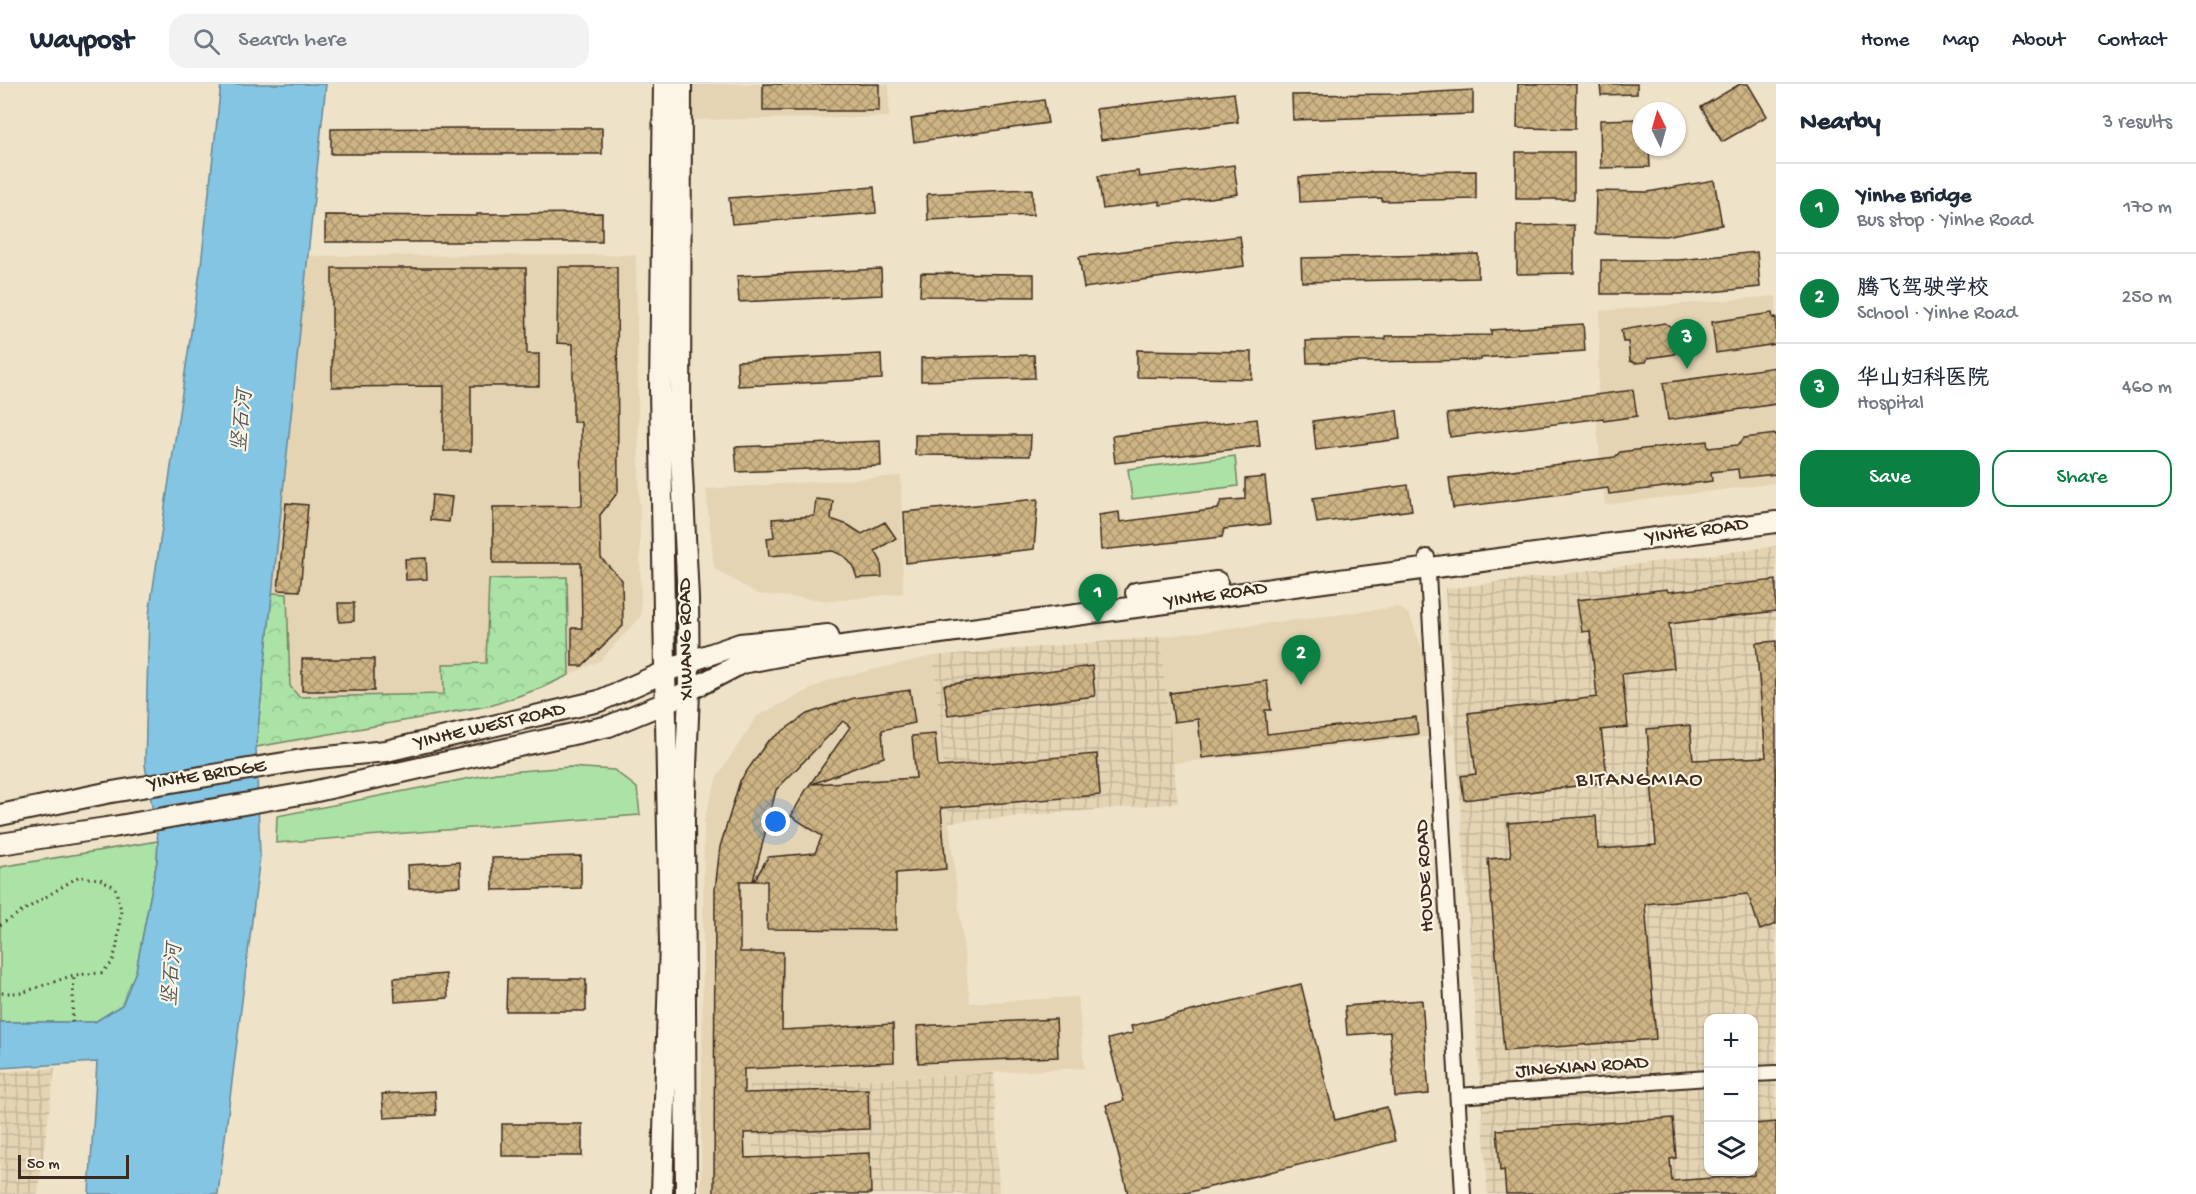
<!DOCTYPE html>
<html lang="en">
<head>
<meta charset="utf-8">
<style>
	:root { --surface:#fff; --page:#f2f2f3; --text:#1f2937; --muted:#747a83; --line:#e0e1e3; --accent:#0b8043 }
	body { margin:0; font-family:"Gochi Hand","LXGW WenKai TC",sans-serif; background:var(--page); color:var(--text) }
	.controls { position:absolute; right:18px; bottom:18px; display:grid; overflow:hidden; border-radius:12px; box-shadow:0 2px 4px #0004 }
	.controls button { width:54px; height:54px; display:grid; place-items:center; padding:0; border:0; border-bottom:2px solid var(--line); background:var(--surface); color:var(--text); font:30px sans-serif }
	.compass { position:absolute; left:1632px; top:18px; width:54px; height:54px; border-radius:50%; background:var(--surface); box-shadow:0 2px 4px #0004; rotate:355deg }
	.scale { position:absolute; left:18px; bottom:15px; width:111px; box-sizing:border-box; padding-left:6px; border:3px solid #3b2a1e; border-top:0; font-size:16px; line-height:21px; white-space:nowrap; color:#3b2a1e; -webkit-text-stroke:4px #fcf5e5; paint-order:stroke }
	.you { position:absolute; left:776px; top:738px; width:21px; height:21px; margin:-15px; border:4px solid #fff; border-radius:50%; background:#1a73e8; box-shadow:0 0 0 9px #1a73e833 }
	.badge { display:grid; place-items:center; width:39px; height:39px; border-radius:50%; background:var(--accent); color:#fff; font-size:20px; font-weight:700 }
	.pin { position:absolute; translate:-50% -50px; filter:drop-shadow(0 2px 3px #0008) }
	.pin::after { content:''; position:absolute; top:32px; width:21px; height:18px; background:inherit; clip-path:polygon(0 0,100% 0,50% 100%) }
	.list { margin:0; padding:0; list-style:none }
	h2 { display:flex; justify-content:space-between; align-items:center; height:78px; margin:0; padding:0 24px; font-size:26px }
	h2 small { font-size:20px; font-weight:400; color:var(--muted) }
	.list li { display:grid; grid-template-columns:39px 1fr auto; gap:18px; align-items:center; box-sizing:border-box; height:90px; padding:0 24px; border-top:2px solid var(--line) }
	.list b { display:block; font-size:22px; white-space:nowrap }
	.list p { margin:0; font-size:20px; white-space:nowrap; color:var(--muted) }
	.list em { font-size:20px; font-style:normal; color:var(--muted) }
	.actions { display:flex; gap:12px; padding:18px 24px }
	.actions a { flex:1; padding:14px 0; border:2px solid var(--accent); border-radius:18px; text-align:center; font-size:21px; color:var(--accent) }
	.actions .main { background:var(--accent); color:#fff }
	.icon { flex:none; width:33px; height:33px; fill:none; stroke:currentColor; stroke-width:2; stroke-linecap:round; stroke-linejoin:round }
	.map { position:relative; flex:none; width:1776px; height:1110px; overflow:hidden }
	header { display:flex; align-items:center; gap:36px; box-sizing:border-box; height:84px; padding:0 30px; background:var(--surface); border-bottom:2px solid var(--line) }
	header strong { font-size:28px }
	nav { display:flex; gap:33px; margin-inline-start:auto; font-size:21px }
	.search { width:420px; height:54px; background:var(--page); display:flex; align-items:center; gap:15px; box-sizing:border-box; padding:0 21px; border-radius:18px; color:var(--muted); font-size:22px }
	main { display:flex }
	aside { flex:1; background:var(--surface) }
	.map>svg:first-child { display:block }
	.built { fill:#e4d4b4 }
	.industrial { fill:url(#industrial-grid); fill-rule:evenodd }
	.green { fill:#abe2a6; stroke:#738662; stroke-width:1.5 }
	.forest { fill:url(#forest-crowns); stroke:#738662; stroke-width:1.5 }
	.water { fill:#84c5e4; stroke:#678795; stroke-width:1.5 }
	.building { fill:url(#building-cross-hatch); stroke:#3b2a1e; stroke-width:1.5 }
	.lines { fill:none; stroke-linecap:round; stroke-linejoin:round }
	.minor-casing { stroke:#3b2a1e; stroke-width:18 }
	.secondary-casing { stroke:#3b2a1e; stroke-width:24 }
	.path { stroke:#3b2a1e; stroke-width:3; stroke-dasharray:1.5 4.5; stroke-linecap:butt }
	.minor { stroke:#fcf5e5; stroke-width:14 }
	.secondary { stroke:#fcf5e5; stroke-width:20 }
	.labels { text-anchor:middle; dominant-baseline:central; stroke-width:4.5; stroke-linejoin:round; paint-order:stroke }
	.street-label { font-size:20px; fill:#3b2a1e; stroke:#fcf5e5 }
	.water-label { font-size:21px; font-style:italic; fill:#515859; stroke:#fcf5e5 }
	.quarter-label { font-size:22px; letter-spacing:1.5px; fill:#3b2a1e; stroke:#fcf5e5 }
</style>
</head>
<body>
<header>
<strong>Waypost</strong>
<div class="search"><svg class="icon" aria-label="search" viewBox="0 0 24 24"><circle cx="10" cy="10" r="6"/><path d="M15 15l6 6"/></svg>Search here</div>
<nav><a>Home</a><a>Map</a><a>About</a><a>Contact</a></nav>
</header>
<main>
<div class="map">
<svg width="1776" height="1110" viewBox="0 0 1776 1110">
	<defs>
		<pattern id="industrial-grid" width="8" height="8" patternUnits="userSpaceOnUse" patternTransform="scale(1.5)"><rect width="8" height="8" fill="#e4d4b4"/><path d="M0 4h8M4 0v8" fill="none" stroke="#c4b69a"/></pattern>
		<pattern id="forest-crowns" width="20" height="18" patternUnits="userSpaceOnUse" patternTransform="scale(1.5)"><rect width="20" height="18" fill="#abe2a6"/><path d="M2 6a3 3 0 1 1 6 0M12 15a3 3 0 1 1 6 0" fill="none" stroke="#94c28e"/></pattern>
		<pattern id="building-cross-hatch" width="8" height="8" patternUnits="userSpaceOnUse" patternTransform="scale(1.5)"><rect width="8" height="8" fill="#ceb484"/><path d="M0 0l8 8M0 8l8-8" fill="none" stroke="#a8936b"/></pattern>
	</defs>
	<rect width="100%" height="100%" fill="#eee2c8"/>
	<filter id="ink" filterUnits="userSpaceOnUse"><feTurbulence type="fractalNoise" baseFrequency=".0167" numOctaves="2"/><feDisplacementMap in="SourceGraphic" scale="12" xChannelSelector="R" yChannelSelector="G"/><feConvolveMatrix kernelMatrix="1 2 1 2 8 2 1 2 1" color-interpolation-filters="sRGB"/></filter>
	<g filter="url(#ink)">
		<path class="built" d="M 690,0 L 889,0 L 889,33 L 690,36 Z
			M 636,171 L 641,532 L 601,576 L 541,604 L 493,621 L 256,663 L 307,172 Z
			M 1776,212 L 1776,399 L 1605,421 L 1597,342 L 1600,227 Z
			M 901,392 L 903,509 L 832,517 L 758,510 L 714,485 L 706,405 Z
			M 1398,523 L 1409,530 L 1455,650 L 1174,679 L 1160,553 Z
			M 933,572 L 949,738 L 970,919 L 1078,913 L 1084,984 L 750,1001 L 755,1110 L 701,1110 L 704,736 L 717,693 L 757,632 L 829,596 Z"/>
		<path class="industrial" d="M 1776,462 L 1776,1110 L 1488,1110 L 1445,505 ZM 1708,934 L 1754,934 L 1754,1088 L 1708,1088 Z
			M 1160,553 L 1178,719 L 949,738 L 933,572 Z
			M 55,984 L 38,1110 L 0,1110 L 0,988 Z
			M 994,989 L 999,1110 L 755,1110 L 750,1001 Z"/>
		<path class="green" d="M 1235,372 L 1238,402 L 1132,415 L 1128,385 Z
			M 569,683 L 614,686 L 637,704 L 640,731 L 276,759 L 277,732 L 496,689 Z
			M 158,757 L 157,777 L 136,887 L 122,921 L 95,938 L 0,938 L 0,783 Z"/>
		<path class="forest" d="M 567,493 L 569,591 L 541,604 L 493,621 L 256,663 L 272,509 L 287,510 L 290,602 L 299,613 L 444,610 L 443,580 L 486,579 L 489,495 Z"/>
		<path class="water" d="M 221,0 L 326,0 L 256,663 L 260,772 L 218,1110 L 89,1110 L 97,978 L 0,984 L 0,938 L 95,938 L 122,921 L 136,887 L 157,777 L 158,757 L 145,681 L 149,531 L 201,181 Z"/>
		<path class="building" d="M 763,0 L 879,0 L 879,27 L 763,27 Z
			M 1518,0 L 1576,0 L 1575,45 L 1517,44 Z
			M 1600,0 L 1637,0 L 1637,10 L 1601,11 Z
			M 1740,0 L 1748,0 L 1767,32 L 1722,58 L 1701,23 Z
			M 1473,6 L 1473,30 L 1293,36 L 1292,11 L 1401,10 Z
			M 1234,9 L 1238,38 L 1101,56 L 1096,25 Z
			M 1044,16 L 1048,39 L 914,58 L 911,35 Z
			M 1641,35 L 1641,63 L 1649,63 L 1650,83 L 1601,84 L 1600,36 Z
			M 459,44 L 602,44 L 602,70 L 331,70 L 331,45 Z
			M 1516,68 L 1574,68 L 1574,115 L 1516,115 Z
			M 1234,81 L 1238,110 L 1160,121 L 1160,117 L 1103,125 L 1098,92 L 1138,87 L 1139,93 Z
			M 1476,87 L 1476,115 L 1382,117 L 1382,114 L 1300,118 L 1299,93 L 1372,88 Z
			M 1714,96 L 1722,141 L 1665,152 L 1595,150 L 1596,107 L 1648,108 Z
			M 874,103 L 876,129 L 732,140 L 729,114 Z
			M 1032,105 L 1033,131 L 928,136 L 927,110 Z
			M 602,129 L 602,158 L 325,158 L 325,131 L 477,132 L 477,130 Z
			M 1574,141 L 1574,189 L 1517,190 L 1517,142 Z
			M 1240,152 L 1244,182 L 1084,204 L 1079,173 Z
			M 1757,168 L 1760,203 L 1691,210 L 1601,210 L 1601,176 L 1679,176 Z
			M 1478,170 L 1478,194 L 1302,198 L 1301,174 Z
			M 558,183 L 617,183 L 618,408 L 600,431 L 601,474 L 622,496 L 623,542 L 582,582 L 572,582 L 572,544 L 582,544 L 581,479 L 493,479 L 493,423 L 582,422 L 581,338 L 573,338 L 573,260 L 557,259 Z
			M 332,184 L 526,184 L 527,270 L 539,270 L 539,302 L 471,302 L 471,367 L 444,367 L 444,302 L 332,303 Z
			M 881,185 L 882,211 L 739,218 L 737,192 Z
			M 921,189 L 1034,190 L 1034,213 L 920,212 Z
			M 1772,229 L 1773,234 L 1776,233 L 1776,260 L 1716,269 L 1712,238 Z
			M 1665,239 L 1671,243 L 1675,270 L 1648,274 L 1646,278 L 1635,279 L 1630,277 L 1628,258 L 1623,258 L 1621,246 Z
			M 1583,240 L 1585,267 L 1481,274 L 1481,276 L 1307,279 L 1306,257 L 1386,255 L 1386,252 L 1491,251 L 1491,246 Z
			M 1137,266 L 1252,268 L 1252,295 L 1137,293 Z
			M 881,270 L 882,295 L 738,302 L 737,277 Z
			M 1034,271 L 1035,294 L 921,297 L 921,274 Z
			M 1776,283 L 1776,320 L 1668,336 L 1663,299 Z
			M 1633,306 L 1637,332 L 1604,337 L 1603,334 L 1450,353 L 1447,330 Z
			M 1397,326 L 1400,355 L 1316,366 L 1313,337 Z
			M 1257,335 L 1260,362 L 1115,379 L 1112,352 Z
			M 1776,350 L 1776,390 L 1739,394 L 1738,385 L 1711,388 L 1712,397 L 1609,410 L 1608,404 L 1453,424 L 1449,394 L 1615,373 L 1620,368 L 1707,357 L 1708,364 L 1738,361 L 1744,354 Z
			M 915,351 L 1031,351 L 1030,372 L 915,371 Z
			M 880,357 L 881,382 L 737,388 L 735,363 Z
			M 1265,393 L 1270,440 L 1224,445 L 1222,453 L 1101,466 L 1099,431 L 1119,428 L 1120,438 L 1218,425 L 1221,417 L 1245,415 L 1245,395 Z
			M 1408,401 L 1412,426 L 1317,439 L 1313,414 Z
			M 432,411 L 452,413 L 449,438 L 430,436 Z
			M 816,415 L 833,417 L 831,435 L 848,441 L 862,450 L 885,438 L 896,454 L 875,467 L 881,477 L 882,493 L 857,494 L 853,482 L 844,472 L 833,467 L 769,472 L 767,454 L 774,453 L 772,435 L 814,432 Z
			M 1038,415 L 1034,465 L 906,479 L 904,428 Z
			M 286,419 L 308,421 L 300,507 L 278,506 Z
			M 426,474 L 427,495 L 406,496 L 405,475 Z
			M 1776,496 L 1776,527 L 1669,540 L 1674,584 L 1622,590 L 1628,643 L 1601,646 L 1608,698 L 1464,716 L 1461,692 L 1476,690 L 1468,629 L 1597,613 L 1590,547 L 1582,548 L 1577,516 L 1667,505 L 1668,508 Z
			M 338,519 L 354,519 L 354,537 L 339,538 Z
			M 1776,557 L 1776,840 L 1760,846 L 1748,810 L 1645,820 L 1656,955 L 1504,967 L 1488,775 L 1511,773 L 1508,739 L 1596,732 L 1598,765 L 1656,761 L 1647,645 L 1690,641 L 1693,676 L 1766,673 L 1756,559 Z
			M 302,575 L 374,575 L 374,607 L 302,607 Z
			M 1092,582 L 1095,612 L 948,631 L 944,601 Z
			M 1267,597 L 1271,626 L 1265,626 L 1267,650 L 1416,633 L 1418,650 L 1202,674 L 1198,635 L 1174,638 L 1170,609 Z
			M 910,606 L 915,639 L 882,646 L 884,673 L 812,700 L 916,694 L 912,652 L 935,650 L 938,683 L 1097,670 L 1100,711 L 941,724 L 946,785 L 896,789 L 896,846 L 767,845 L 767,797 L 754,797 L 768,773 L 815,769 L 822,752 L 791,732 L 806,706 L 850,643 L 843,637 L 776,706 L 753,797 L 740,797 L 740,868 L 783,868 L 782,946 L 893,940 L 894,978 L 744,985 L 744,1009 L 868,1005 L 869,1045 L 744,1049 L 745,1074 L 870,1069 L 871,1110 L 714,1110 L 715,806 L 720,763 L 740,697 L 767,658 L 807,630 L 854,614 Z
			M 581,772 L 581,804 L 493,806 L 492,774 Z
			M 460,778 L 461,802 L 409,805 L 408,781 Z
			M 446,890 L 448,914 L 395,918 L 394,894 Z
			M 507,895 L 586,895 L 586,927 L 506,927 Z
			M 1301,900 L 1335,1036 L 1387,1023 L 1395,1057 L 1182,1110 L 1128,1110 L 1106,1021 L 1124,1017 L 1108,955 L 1133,949 L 1131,942 Z
			M 1422,916 L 1429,1010 L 1395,1013 L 1390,948 L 1347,951 L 1345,922 Z
			M 1056,935 L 1058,973 L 918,979 L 917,942 Z
			M 435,1007 L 436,1031 L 384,1034 L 382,1010 Z
			M 1673,1034 L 1676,1074 L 1670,1075 L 1672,1097 L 1754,1091 L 1754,1040 L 1776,1038 L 1776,1110 L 1506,1110 L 1504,1086 L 1500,1087 L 1497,1046 Z
			M 502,1040 L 582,1040 L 582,1072 L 502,1072 Z"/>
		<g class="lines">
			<defs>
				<path id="minor" d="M 1427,473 L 1463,1110
					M 1754,990 L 1776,989
					M 1458,1012 L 1708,994"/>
				<path id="secondary" d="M 681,0 L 680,348 L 688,515 L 689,607 L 684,735 L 686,1110
					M 1136,509 L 1217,498
					M 0,731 L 106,709 L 308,675 L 386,667 L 599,617 L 688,578 L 740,560 L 828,551
					M 0,760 L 113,743 L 312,708 L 609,642 L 665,619 L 742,579 L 805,567 L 1776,438
					M 662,1110 L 670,858 L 660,305 L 664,0"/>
			</defs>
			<use href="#minor" class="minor-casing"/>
			<use href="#secondary" class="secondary-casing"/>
			<path class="path" d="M 0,841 L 78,793 L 100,795 L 115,803 L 121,826 L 117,862 L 112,879 L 101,889 L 74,891 L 21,909 L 0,909
				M 72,938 L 74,891"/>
			<use href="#minor" class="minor"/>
			<use href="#secondary" class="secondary"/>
		</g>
	</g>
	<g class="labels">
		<g class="street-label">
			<text transform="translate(1697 448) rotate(-8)">YINHE ROAD</text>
			<text transform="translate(1216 512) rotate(-8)">YINHE ROAD</text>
			<text transform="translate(687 555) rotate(-91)">XIWANG ROAD</text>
			<text transform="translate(490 643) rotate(-13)">YINHE WEST ROAD</text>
			<text transform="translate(207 692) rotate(-9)">YINHE BRIDGE</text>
			<text transform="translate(1426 792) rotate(-93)">HOUDE ROAD</text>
			<text transform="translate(1582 984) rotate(-4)">JINGXIAN ROAD</text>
		</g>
		<g class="water-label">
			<text transform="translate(244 337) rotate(-84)">竖石河</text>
			<text transform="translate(174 891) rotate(-85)">竖石河</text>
		</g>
		<g class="quarter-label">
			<text x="1640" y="697">BITANGMIAO</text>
		</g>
	</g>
</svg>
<div class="controls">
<button>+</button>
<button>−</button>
<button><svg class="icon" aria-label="layers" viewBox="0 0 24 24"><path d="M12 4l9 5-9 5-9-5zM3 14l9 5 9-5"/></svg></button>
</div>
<svg class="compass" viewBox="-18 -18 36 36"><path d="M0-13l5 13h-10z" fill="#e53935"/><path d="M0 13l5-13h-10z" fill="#747a83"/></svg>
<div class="scale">50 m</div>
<div class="you"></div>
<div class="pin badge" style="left:1098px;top:540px">1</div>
<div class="pin badge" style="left:1301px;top:601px">2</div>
<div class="pin badge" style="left:1687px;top:285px">3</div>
</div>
<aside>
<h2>Nearby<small>3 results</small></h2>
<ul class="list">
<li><span class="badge">1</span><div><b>Yinhe Bridge</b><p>Bus stop · Yinhe Road</p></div><em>170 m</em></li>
<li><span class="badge">2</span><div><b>腾飞驾驶学校</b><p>School · Yinhe Road</p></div><em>250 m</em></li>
<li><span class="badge">3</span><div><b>华山妇科医院</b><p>Hospital</p></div><em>460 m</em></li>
</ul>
<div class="actions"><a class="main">Save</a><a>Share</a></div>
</aside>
</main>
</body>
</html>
